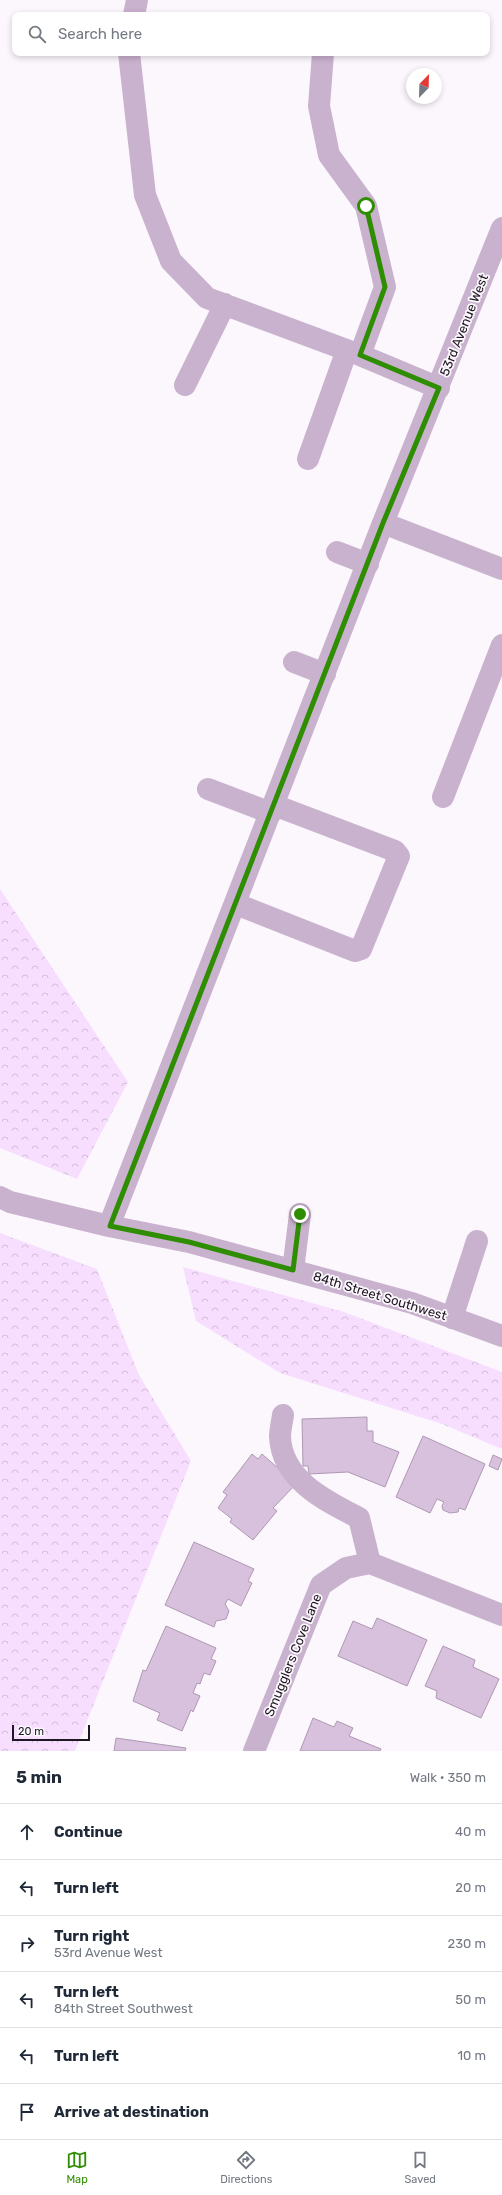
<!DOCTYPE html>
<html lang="en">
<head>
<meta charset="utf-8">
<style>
	:root { --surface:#fff; --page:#f2f2f3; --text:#1f2937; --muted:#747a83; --line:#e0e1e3; --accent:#2e8d00 }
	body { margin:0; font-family:Rubik,sans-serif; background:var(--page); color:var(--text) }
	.compass { position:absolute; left:406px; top:68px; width:36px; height:36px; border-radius:50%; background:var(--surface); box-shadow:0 2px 6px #0003; rotate:23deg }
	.scale { position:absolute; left:12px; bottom:10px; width:78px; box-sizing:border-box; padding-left:4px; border:2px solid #1e1620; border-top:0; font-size:11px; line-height:14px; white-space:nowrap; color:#1e1620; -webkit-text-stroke:3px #fcf7fd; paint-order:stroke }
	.stop { position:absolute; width:12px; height:12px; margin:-9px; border:3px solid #2e8d00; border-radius:50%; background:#fff }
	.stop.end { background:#2e8d00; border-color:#fff; box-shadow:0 1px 4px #0008 }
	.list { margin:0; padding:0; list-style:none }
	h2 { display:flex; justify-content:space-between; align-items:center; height:52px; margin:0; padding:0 16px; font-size:17px }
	h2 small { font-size:13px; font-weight:400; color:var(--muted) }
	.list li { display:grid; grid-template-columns:26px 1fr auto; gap:12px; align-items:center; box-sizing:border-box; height:56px; padding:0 16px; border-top:1px solid var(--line) }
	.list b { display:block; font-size:15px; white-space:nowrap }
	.list p { margin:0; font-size:13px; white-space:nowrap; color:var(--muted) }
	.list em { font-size:13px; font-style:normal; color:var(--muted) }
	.icon { flex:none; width:22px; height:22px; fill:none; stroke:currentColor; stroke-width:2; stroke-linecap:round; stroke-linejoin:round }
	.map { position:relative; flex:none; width:502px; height:1751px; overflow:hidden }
	.search { position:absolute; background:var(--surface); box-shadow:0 2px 6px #0003; left:12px; right:12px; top:12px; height:44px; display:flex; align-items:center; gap:10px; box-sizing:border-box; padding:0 14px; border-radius:8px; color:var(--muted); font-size:15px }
	.sheet { height:388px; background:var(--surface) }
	nav { display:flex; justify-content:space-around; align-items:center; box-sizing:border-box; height:56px; border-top:1px solid var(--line); background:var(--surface); font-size:11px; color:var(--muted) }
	nav a { display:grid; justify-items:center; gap:2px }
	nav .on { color:var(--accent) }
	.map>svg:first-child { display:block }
	.forest { fill:url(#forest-crowns) }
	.building { fill:#d8c1dd; stroke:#ae98b3 }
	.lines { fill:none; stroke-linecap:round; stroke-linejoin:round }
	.minor { stroke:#c9b2ce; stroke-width:22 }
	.route { stroke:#2e8d00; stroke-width:5 }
	.labels { text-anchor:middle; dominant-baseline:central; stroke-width:3.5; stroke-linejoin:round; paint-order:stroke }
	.street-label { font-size:13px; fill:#1e1620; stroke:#fcf7fd }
</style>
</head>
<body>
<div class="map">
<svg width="502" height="1751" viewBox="0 0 502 1751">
	<defs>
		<pattern id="forest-crowns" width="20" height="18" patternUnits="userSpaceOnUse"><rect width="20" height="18" fill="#f7defe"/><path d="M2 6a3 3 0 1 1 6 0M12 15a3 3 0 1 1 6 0" fill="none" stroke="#d3bed9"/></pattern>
	</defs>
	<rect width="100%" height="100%" fill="#fcf7fd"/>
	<path class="forest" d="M 0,889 L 128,1082 L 77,1179 L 0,1148 Z
		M 0,1233 L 97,1269 L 139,1375 L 191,1461 L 75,1751 L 0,1751 Z
		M 183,1267 L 344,1312 L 502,1372 L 502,1449 L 442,1424 L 280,1373 L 196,1321 Z"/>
	<path class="building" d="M 367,1417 L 367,1431 L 373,1431 L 373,1442 L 399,1452 L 385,1487 L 348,1472 L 309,1474 L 308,1466 L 303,1466 L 302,1419 Z
		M 423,1436 L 485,1464 L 465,1510 L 459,1508 L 458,1512 L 450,1513 L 443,1510 L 442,1506 L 444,1502 L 437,1499 L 430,1513 L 396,1497 Z
		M 252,1454 L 258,1459 L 262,1454 L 296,1484 L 273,1508 L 277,1511 L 253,1540 L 230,1522 L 232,1519 L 218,1508 L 227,1495 L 223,1492 Z
		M 493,1455 L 502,1459 L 498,1470 L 489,1466 Z
		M 194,1542 L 254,1569 L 248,1581 L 252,1583 L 241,1606 L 228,1599 L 225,1604 L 229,1611 L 226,1619 L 216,1621 L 214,1627 L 165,1605 Z
		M 377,1618 L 427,1640 L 407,1686 L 338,1656 L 353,1621 L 372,1629 Z
		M 166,1626 L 216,1648 L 211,1659 L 216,1661 L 210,1675 L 204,1673 L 200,1684 L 197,1683 L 193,1693 L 200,1696 L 193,1712 L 191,1710 L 182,1731 L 157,1720 L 160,1713 L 133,1701 L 143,1670 L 146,1671 Z
		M 443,1646 L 475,1660 L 473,1667 L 499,1679 L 481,1718 L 436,1698 L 437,1691 L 425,1686 Z
		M 313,1718 L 334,1727 L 337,1721 L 353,1728 L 349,1736 L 381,1749 L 380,1751 L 300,1751 Z
		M 116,1738 L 186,1748 L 185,1751 L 114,1751 Z"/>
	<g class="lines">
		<path class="minor" d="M 134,15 L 137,0
			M 129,53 L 145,195 L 171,261 L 207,298 L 360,355 L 439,388
			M 323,53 L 319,106 L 329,155 L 366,206 L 385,287 L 360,355
			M 185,385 L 225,304
			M 308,459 L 347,350
			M 383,523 L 502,569
			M 337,552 L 368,564
			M 294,662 L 325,674
			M 208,789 L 271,813
			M 443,797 L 502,645
			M 236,904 L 355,951 L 361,949 L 399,856 L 395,851 L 274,805
			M 0,1197 L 10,1202 L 109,1226 L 189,1242 L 412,1303 L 502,1336
			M 109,1226 L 383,523 L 502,228
			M 293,1270 L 300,1214
			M 452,1318 L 477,1241
			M 283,1415 C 282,1422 280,1430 280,1437 C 282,1480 326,1501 359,1518 L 370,1563
			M 254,1751 L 321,1585 L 346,1568 L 370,1563 L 502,1615"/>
	</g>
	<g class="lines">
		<path class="route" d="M 300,1214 L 293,1270 L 189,1242 L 110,1226 L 383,523 L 439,388 L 360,355 L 385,287 L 366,206"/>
	</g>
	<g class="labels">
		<g class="street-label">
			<text transform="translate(464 325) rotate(-68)">53rd Avenue West</text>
			<text transform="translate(380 1296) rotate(17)">84th Street Southwest</text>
			<text transform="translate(293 1655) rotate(-68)">Smugglers Cove Lane</text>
		</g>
	</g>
</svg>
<svg class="compass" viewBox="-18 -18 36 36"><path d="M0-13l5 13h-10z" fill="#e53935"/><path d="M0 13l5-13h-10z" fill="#747a83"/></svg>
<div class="scale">20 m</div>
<div class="stop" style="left:366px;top:206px"></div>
<div class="stop end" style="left:300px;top:1214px"></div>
<div class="search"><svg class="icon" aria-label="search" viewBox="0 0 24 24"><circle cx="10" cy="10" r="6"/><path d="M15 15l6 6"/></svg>Search here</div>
</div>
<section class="sheet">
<h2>5 min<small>Walk · 350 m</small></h2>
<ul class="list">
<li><svg class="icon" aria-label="ahead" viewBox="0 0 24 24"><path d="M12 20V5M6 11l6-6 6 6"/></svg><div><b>Continue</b></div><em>40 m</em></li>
<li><svg class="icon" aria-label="left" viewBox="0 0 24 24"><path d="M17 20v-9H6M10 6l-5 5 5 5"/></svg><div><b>Turn left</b></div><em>20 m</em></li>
<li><svg class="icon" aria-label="right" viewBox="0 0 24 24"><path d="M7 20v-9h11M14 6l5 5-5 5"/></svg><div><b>Turn right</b><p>53rd Avenue West</p></div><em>230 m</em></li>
<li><svg class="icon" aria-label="left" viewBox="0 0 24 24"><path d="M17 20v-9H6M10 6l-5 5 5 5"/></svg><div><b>Turn left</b><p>84th Street Southwest</p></div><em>50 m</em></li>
<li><svg class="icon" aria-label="left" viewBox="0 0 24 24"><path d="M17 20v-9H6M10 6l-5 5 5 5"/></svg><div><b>Turn left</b></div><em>10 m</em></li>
<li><svg class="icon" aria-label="arrive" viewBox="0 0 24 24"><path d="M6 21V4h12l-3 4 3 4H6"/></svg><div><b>Arrive at destination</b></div></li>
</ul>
</section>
<nav>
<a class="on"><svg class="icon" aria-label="map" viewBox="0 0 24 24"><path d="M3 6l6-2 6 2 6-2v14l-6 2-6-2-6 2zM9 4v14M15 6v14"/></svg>Map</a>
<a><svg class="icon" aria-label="directions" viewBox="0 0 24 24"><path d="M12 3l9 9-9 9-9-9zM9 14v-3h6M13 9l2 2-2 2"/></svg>Directions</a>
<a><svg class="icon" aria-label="saved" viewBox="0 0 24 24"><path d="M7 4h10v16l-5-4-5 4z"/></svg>Saved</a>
</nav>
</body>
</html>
